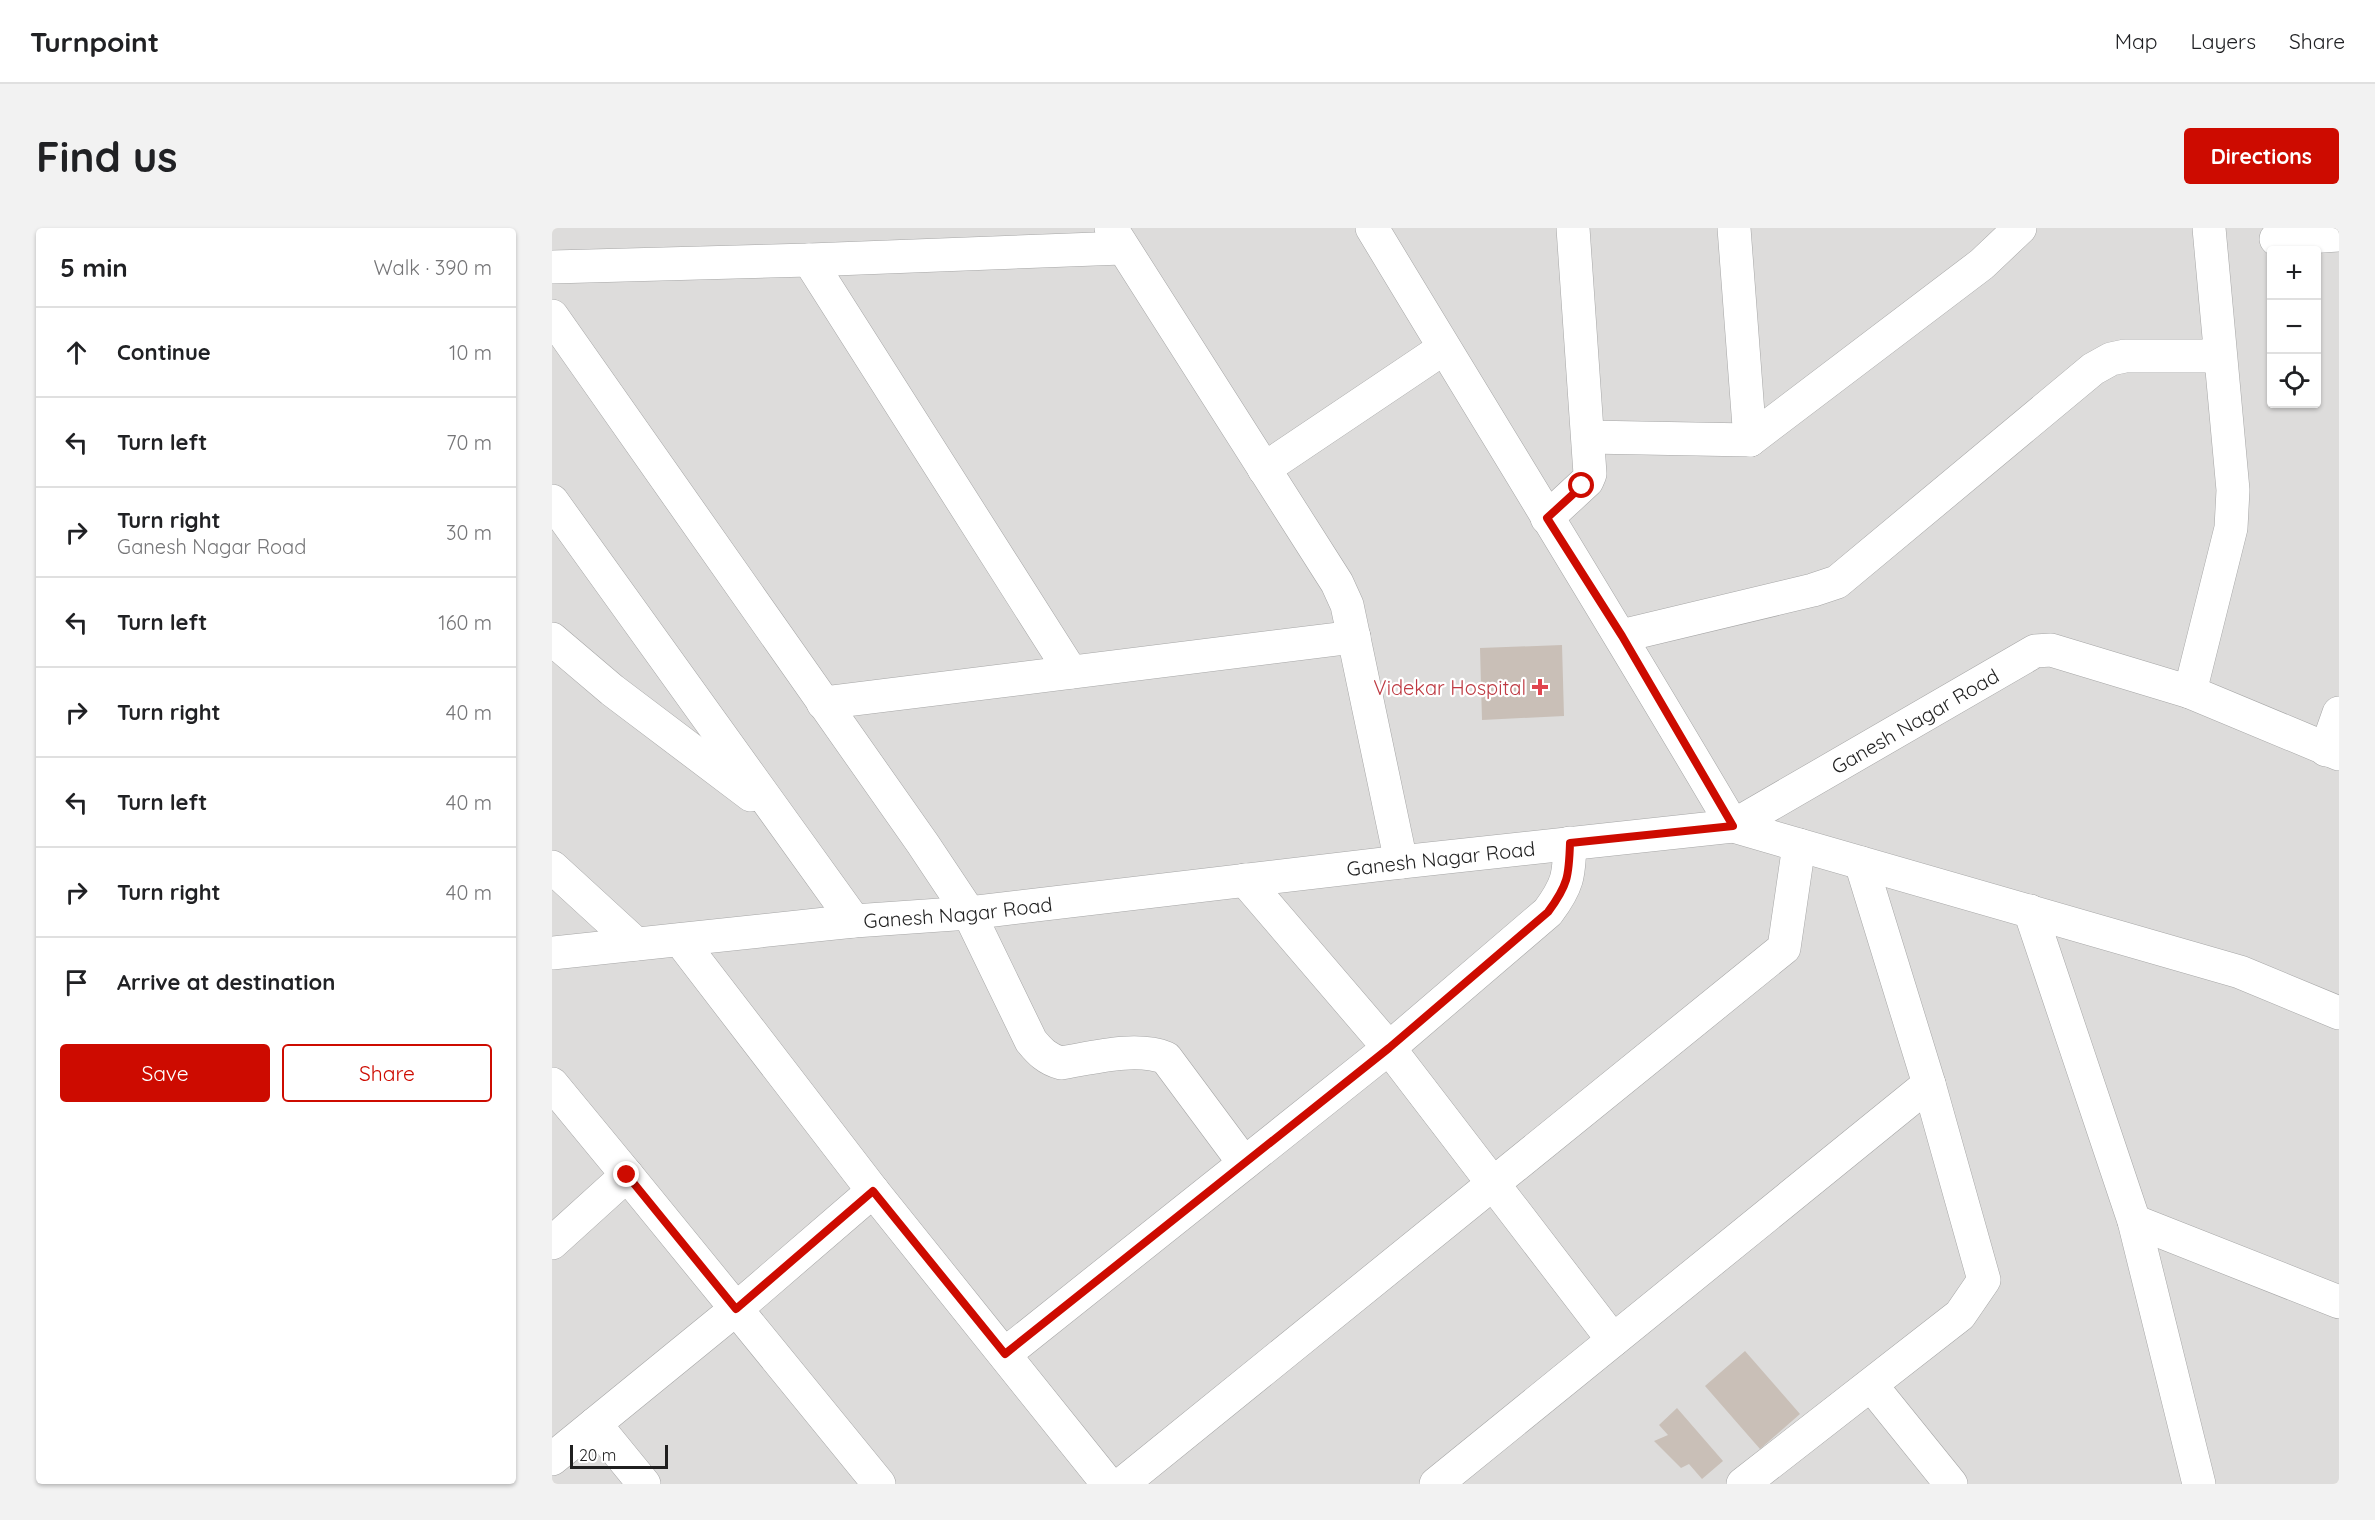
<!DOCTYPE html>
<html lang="en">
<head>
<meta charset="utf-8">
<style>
	:root { --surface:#fff; --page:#f2f2f2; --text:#202124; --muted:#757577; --line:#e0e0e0; --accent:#cd0b00 }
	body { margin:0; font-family:Quicksand,sans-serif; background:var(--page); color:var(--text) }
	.controls { position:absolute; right:18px; top:18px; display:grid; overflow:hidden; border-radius:6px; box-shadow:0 2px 4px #0004 }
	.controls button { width:54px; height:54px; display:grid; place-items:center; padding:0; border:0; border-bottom:2px solid var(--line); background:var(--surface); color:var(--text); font:30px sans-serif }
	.scale { position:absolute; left:18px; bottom:15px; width:98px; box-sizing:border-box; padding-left:6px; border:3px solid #1f1f1f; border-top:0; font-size:16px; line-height:21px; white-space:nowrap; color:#1f1f1f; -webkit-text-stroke:4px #fff; paint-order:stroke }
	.stop { position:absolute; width:18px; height:18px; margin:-14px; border:4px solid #cd0b00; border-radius:50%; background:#fff }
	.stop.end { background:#cd0b00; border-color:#fff; box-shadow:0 2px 6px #0008 }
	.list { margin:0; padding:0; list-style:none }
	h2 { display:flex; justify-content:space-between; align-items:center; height:78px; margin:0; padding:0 24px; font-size:26px }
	h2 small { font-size:20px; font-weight:400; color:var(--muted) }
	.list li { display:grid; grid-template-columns:39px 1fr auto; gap:18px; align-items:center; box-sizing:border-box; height:90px; padding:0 24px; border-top:2px solid var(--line) }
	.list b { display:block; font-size:22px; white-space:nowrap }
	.list p { margin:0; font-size:20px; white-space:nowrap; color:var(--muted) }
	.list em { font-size:20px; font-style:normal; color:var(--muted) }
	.actions { display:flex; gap:12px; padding:18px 24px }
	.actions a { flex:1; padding:14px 0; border:2px solid var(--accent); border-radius:6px; text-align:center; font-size:21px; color:var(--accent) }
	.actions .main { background:var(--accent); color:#fff }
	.icon { flex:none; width:33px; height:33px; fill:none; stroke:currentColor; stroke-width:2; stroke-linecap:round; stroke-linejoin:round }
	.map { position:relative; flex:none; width:1787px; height:1256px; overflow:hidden; border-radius:6px }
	header { display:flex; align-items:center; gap:36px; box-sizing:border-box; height:84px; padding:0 30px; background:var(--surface); border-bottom:2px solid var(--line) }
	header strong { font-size:28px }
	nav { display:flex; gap:33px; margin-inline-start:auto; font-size:21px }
	.intro { display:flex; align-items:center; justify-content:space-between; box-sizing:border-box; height:144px; padding:0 36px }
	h1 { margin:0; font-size:42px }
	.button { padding:15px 27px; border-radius:6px; background:var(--accent); color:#fff; font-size:21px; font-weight:700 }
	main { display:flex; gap:36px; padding:0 36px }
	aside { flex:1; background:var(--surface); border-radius:6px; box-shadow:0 2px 4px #0004 }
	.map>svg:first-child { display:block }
	.residential { fill:#dddcdb; fill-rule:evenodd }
	.building { fill:#c9bfb7 }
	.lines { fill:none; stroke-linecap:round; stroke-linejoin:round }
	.minor-casing { stroke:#a6a6a6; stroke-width:34 }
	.minor { stroke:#fff; stroke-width:33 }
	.route { stroke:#cd0b00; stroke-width:8 }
	.health-dot { fill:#e0444e; stroke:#fff; stroke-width:2 }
	.labels { text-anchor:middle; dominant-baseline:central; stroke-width:4.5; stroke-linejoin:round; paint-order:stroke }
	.health-label { font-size:20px; fill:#be3a42; stroke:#fff; text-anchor:end }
	.street-label { font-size:20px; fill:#1f1f1f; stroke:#fff }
</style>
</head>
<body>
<header>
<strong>Turnpoint</strong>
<nav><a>Map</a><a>Layers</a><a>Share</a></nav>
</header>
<div class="intro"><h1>Find us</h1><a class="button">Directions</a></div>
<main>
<aside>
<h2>5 min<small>Walk · 390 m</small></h2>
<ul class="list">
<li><svg class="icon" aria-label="ahead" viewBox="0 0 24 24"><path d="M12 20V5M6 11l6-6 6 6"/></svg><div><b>Continue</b></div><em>10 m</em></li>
<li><svg class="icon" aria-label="left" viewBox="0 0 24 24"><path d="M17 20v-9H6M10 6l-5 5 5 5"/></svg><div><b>Turn left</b></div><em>70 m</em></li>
<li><svg class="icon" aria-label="right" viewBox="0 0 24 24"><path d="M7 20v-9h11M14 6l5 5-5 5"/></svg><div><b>Turn right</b><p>Ganesh Nagar Road</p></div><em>30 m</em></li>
<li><svg class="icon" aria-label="left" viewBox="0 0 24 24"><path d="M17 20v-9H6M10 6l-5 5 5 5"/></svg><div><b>Turn left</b></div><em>160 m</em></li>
<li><svg class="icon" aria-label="right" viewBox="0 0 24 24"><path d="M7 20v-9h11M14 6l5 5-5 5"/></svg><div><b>Turn right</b></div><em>40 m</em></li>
<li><svg class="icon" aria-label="left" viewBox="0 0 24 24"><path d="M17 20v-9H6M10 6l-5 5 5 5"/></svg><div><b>Turn left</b></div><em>40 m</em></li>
<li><svg class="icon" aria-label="right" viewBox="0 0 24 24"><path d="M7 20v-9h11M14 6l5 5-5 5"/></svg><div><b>Turn right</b></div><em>40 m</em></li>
<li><svg class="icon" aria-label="arrive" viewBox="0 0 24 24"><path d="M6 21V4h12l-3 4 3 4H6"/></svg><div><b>Arrive at destination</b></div></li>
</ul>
<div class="actions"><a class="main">Save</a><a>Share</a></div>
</aside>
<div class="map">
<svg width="1787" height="1256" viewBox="0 0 1787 1256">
	<rect width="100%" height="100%" fill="#f0ede4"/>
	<path class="residential" d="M 0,0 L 1787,0 L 1787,1256 L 0,1256 ZM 1720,22 L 1764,22 L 1764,176 L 1720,176 Z"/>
	<path class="building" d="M 1010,417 L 1012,488 L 930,492 L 928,420 Z
		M 1193,1123 L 1248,1186 L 1208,1221 L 1153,1158 Z
		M 1125,1180 L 1171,1233 L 1150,1251 L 1137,1236 L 1129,1240 L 1102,1213 L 1116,1207 L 1107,1197 Z"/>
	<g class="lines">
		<defs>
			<g id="minor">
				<path d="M 559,0 L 785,355 L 795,377 L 849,634"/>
				<path d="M 820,0 C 940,199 1063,397 1181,598 L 1688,744 L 1787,785"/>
				<path d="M 1182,0 L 1198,212"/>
				<path d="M 1724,11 L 1787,7"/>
				<path d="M 257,32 L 519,444"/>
				<path d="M 0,39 L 257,32 L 570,20"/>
				<path d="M 0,88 L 371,616 L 417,685 L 479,813 C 488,824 495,831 509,835 C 540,830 584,818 614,830 L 692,935"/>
				<path d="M 1036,209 L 1198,212 L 1430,36 L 1468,0"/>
				<path d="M 712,241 L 892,120"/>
				<path d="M 0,273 L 302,693"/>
				<path d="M 995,290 L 1035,253 L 1038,246 L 1021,0"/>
				<path d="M 1069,408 L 1261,362 L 1285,354 L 1541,141 L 1559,131 L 1573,128 L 1668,128"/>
				<path d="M 0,411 L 60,462 L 199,567"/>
				<path d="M 1638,464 L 1679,300 L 1681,262 L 1657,0"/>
				<path d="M 271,475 L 802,409"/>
				<path d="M 1774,522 L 1787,485"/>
				<path d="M 0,639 L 84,716"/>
				<path d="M 693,652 L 837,820 L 1061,1112"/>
				<path d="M 1478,683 L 1582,993 L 1647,1256"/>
				<path d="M 128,712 L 321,963 L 556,1256"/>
				<path id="s1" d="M 0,725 L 302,693 L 417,685 L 849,634 L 1181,598 L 1483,423 L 1499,422 L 1638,464 L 1787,526"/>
				<path d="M 0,856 L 75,947 L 0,1015"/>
				<path d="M 75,947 L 327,1256"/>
				<path d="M 1582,993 L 1787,1074"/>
				<path d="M 453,1126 L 837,820 L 996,684 C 1016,657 1017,648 1018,615"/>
				<path d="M 1319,1157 L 1399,1256"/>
				<path d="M 43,1196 L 92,1256"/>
				<path d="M 0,1231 L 184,1081 L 321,963"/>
				<path d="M 570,1256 L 1232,720 L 1247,617"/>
				<path d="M 884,1256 L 1377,856 L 1309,635"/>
				<path d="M 1191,1256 L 1408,1087 L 1432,1052 L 1377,856"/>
			</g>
		</defs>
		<use href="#minor" class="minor-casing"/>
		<use href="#minor" class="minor"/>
	</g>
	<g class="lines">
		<path class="route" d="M 75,947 L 184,1081 L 321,963 L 453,1126 L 837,820 L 996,684 C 1016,657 1017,648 1018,615 L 1181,598 L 1070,408 L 995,290 L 1030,258"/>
	</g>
	<path class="health-dot" d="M985 450h6v6h6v6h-6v6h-6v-6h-6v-6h6z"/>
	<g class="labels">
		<g class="health-label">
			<text x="974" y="459">Videkar Hospital</text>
		</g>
		<g class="street-label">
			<text stroke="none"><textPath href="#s1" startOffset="1398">Ganesh Nagar Road</textPath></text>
			<text stroke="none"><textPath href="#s1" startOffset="894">Ganesh Nagar Road</textPath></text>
			<text stroke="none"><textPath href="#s1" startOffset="408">Ganesh Nagar Road</textPath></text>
		</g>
	</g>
</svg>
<div class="controls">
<button>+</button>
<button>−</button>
<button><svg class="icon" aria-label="locate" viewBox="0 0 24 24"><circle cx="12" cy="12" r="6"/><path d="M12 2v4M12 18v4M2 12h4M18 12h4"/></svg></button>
</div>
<div class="scale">20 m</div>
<div class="stop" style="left:1030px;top:258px"></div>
<div class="stop end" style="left:75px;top:947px"></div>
</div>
</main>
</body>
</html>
